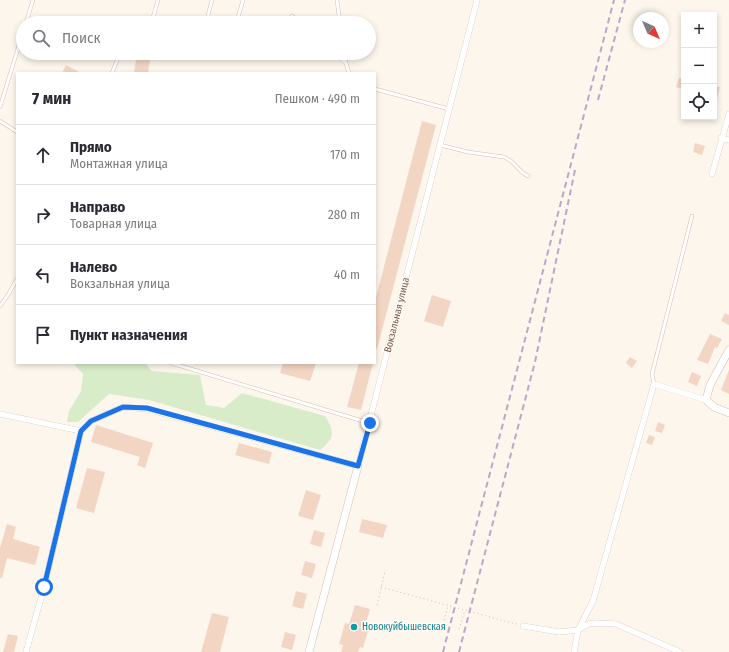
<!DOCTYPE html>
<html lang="ru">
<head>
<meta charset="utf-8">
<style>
	:root { --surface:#fff; --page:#f7f7f7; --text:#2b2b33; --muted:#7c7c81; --line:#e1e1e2 }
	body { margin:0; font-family:"Fira Sans Condensed",sans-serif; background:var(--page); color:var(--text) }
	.controls { position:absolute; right:12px; top:12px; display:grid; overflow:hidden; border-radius:0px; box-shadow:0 2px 6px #0003 }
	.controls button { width:36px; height:36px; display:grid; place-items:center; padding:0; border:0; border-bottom:1px solid var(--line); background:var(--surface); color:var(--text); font:20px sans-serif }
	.compass { position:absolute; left:633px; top:12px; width:36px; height:36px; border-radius:50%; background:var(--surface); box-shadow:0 2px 6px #0003; rotate:136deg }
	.stop { position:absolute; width:12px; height:12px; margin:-9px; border:3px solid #1a73e8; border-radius:50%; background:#fff }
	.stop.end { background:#1a73e8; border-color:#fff; box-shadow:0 1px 4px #0008 }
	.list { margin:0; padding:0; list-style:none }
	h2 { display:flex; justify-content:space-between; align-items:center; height:52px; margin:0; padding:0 16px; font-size:17px }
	h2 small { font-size:13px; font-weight:400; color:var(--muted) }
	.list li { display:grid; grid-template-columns:26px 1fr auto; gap:12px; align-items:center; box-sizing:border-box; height:60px; padding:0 16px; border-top:1px solid var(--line) }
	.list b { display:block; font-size:15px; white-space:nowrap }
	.list p { margin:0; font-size:13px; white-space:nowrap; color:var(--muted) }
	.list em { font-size:13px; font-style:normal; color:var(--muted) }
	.icon { flex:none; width:22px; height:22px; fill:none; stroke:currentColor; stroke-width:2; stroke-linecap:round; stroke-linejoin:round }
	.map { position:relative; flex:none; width:729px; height:652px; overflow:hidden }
	.search { position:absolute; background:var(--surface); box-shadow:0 2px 6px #0003; left:16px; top:16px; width:360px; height:44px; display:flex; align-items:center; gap:10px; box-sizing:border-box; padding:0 14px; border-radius:22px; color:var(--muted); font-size:15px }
	.panel { position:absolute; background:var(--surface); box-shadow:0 2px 6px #0003; left:16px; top:72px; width:360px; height:292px; border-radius:0px }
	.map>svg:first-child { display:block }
	.green { fill:#d8ecc9 }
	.building { fill:#f3d5c3 }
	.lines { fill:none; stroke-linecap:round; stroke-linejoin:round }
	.service-casing { stroke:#d1beb0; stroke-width:4 }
	.minor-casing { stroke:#d1beb0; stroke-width:6 }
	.tertiary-casing { stroke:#d1beb0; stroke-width:8 }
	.path { stroke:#d9b8a5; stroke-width:1; stroke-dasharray:1 3; stroke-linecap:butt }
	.service { stroke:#fff; stroke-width:3 }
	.minor { stroke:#fff; stroke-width:5.5 }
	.tertiary { stroke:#fff; stroke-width:7 }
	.rail { stroke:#b9a8c9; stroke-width:2; stroke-dasharray:6 4; stroke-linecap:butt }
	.path-bridge { stroke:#d9b8a5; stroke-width:1; stroke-dasharray:1 3; stroke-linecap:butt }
	.route { stroke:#1a73e8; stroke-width:5 }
	.culture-dot { fill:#0f9aa8; stroke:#fffaf3; stroke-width:1.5 }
	.labels { text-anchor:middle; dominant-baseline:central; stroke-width:3; stroke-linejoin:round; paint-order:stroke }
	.street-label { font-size:10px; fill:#7a5c4d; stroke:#fffaf3 }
	.culture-label { font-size:10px; fill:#0d838f; stroke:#fffaf3; text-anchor:start }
</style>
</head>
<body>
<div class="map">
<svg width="729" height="652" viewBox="0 0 729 652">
	<rect width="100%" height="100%" fill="#fdf6ec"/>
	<path class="green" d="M 73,363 L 145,363 L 152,371 L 200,375 L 206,405 L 224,408 L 242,393 L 325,416 C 335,432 335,438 320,450 L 149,400 L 109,394 L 78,422 L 67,422 L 69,411 L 81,391 L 83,374 Z"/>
	<path class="building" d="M 137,53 L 151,53 L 148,73 L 134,73 Z
		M 66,65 L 81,73 L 62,73 Z
		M 679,78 L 684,79 L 684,89 L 676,87 Z
		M 714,86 L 720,87 L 716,104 L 714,103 Z
		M 422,121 L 436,125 L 377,349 L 375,349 L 375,301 Z
		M 695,143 L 705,146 L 702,155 L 693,152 Z
		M 432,295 L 451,301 L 443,327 L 424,321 Z
		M 725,313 L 729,315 L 729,325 L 721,321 Z
		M 710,334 L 722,339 L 717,348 L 715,347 L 708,364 L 697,360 Z
		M 630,357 L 637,361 L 632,368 L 626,363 Z
		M 283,363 L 316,363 L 310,381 L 280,373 Z
		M 359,363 L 373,363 L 361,410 L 347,407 Z
		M 729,370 L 729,394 L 721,390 Z
		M 692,372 L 701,376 L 697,386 L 688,382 Z
		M 658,422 L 665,425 L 662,433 L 655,431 Z
		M 96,425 L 153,443 L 145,468 L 137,465 L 140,457 L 91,442 Z
		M 649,435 L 655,437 L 652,445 L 646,443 Z
		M 239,443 L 272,452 L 269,464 L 235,455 Z
		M 87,468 L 105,472 L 94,513 L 76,508 Z
		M 306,490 L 321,495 L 313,520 L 298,516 Z
		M 362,519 L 387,525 L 383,538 L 359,532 Z
		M 7,524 L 16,527 L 13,539 L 40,547 L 35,565 L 7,558 L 2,578 L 0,578 L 0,548 Z
		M 314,530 L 325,533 L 321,547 L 310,544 Z
		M 305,561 L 316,564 L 312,578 L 301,575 Z
		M 296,591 L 307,594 L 303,609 L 292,606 Z
		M 355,605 L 370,609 L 364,630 L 368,631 L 363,648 L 360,647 L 358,652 L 341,652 L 343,645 L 339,644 L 345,623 L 349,624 Z
		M 212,613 L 229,617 L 220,652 L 201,652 Z
		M 285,632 L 296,635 L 292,650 L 281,647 Z
		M 8,634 L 18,636 L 14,652 L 3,652 Z"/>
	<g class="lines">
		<defs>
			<path id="service" d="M 337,0 L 340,23
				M 292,16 L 302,23
				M 152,21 L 158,0
				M 26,23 L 33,0
				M 142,23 L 157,20 L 167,23
				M 206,23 L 212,0
				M 234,23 L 237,21 L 243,0
				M 333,53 L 346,63 L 349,73
				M 344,53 L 346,63
				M 112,73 L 120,53
				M 375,89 L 449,109
				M 0,107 L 23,32
				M 0,121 L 17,132
				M 440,145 L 468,152 L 504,157 L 511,161 L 523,173 L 528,176
				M 0,306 L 8,295 L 17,279
				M 171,363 L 369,423
				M 654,384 L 652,374 L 692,216"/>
			<path id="minor" d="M 721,138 L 729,140
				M 712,174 L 729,114
				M 0,414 L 81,431
				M 81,431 L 91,421 L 123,407 L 147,409 L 358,466 L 477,0
				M 523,626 L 559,632 L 578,630 L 588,624 L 595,623 L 616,624 L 680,652
				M 26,652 L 44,587 L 81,431
				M 574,652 L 578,630 L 593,601 L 654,384 L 706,400"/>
			<path id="tertiary" d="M 729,350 L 710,385 L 706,400 L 714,407 L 729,413
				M 309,652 L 358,466"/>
		</defs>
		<use href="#service" class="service-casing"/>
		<use href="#minor" class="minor-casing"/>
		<use href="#tertiary" class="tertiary-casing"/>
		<path class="path" d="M 377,605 L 385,571
			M 508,622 L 517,624
			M 443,624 L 448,606
			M 459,629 L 465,610"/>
		<use href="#service" class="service"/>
		<use href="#minor" class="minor"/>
		<use href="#tertiary" class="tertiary"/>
		<path class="rail" d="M 598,100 L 625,0
			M 443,652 L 614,0
			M 459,652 L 535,362 L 575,170"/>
		<path class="path-bridge" d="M 381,587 L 508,622"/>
	</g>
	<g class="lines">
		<path class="route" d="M 44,587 L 81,431 L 91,421 L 123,407 L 147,408 L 358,466 L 370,423"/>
	</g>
	<circle class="culture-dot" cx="354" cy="627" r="4"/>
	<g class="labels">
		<g class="street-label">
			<text transform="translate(397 315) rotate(-76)">Вокзальная улица</text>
		</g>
		<g class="culture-label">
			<text x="362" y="627">Новокуйбышевская</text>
		</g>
	</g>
</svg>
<div class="controls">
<button>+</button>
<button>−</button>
<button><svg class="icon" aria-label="locate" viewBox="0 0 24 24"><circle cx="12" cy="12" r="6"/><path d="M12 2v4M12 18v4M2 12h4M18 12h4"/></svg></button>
</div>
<svg class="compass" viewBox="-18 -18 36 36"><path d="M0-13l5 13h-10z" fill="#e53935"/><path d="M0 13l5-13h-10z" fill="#7c7c81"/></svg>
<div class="stop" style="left:44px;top:587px"></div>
<div class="stop end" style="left:370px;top:423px"></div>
<div class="search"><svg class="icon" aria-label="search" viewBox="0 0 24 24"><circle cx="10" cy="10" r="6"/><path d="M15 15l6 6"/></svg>Поиск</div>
<section class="panel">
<h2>7 мин<small>Пешком · 490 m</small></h2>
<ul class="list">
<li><svg class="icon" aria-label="ahead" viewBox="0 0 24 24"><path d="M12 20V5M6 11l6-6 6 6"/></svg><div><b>Прямо</b><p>Монтажная улица</p></div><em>170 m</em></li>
<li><svg class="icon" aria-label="right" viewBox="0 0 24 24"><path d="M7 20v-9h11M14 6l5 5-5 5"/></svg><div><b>Направо</b><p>Товарная улица</p></div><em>280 m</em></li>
<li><svg class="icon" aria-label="left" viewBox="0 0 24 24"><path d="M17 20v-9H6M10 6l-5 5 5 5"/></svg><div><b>Налево</b><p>Вокзальная улица</p></div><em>40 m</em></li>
<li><svg class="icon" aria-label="arrive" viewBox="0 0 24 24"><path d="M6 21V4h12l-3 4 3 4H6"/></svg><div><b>Пункт назначения</b></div></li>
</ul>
</section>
</div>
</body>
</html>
